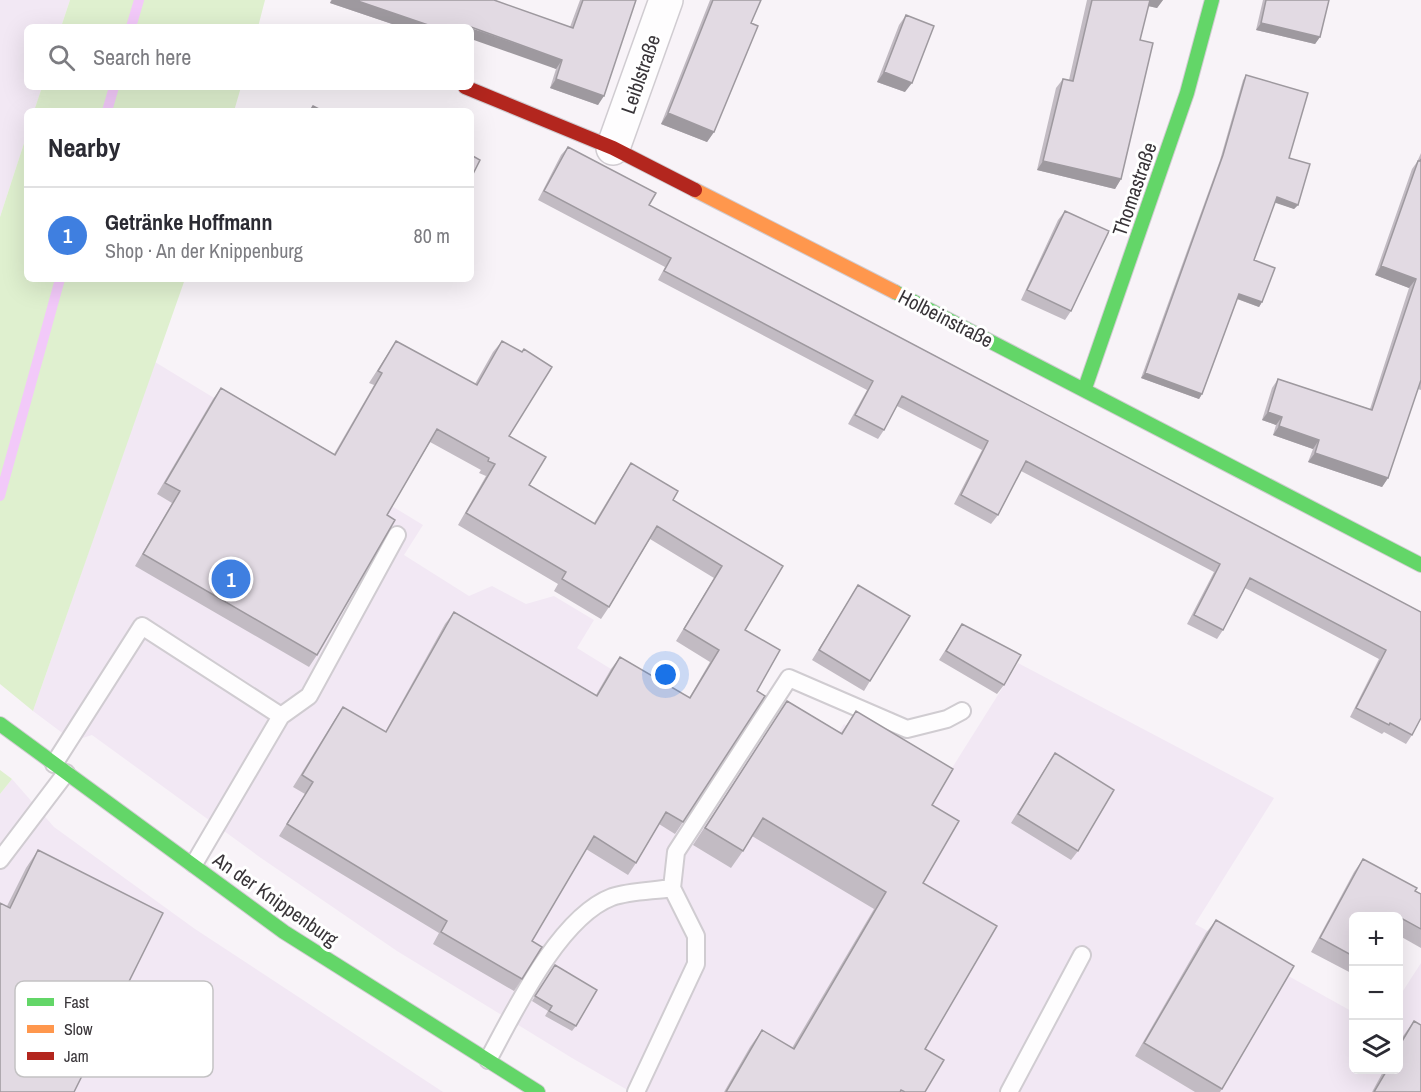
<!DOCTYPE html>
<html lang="en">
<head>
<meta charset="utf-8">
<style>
	:root { --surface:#fff; --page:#f2f2f3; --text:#2b2b33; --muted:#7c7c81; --line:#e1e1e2; --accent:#ea580c }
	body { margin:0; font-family:"Archivo Narrow",sans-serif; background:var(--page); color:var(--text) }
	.controls { position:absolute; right:18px; bottom:18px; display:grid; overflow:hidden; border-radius:9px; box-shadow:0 6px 24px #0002 }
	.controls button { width:54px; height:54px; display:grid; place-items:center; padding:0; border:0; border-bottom:2px solid var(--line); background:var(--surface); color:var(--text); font:30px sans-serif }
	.you { position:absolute; left:666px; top:675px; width:21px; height:21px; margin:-15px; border:4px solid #fff; border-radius:50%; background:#1a73e8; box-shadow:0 0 0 9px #1a73e833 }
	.badge { display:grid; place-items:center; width:39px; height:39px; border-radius:50%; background:var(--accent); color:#fff; font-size:20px; font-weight:700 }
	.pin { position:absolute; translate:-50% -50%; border:3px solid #fff; box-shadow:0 2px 6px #0006 }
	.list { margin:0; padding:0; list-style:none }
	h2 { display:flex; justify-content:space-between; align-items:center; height:78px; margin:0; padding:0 24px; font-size:26px }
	h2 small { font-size:20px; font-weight:400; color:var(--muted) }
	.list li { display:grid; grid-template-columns:39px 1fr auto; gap:18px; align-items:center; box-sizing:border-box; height:96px; padding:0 24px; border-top:2px solid var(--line) }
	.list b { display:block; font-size:22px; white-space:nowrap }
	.list p { margin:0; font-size:20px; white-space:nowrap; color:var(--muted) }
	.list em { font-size:20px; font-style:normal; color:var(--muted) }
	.icon { flex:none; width:33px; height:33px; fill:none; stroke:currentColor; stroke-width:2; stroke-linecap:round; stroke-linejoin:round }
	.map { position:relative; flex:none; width:1421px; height:1092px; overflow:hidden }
	.search { position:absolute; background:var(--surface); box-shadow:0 6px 24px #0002; left:24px; top:24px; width:450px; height:66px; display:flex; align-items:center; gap:15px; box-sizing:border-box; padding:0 21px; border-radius:9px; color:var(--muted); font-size:22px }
	.panel { position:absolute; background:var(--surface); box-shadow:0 6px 24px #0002; left:24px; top:108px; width:450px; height:174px; border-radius:9px }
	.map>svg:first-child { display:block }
	.built { fill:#f2e8f4 }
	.green { fill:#dff0cf }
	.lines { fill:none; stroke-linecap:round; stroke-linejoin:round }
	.stream { stroke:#f2c9f9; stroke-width:10 }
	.lane-casing { stroke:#d0ccd1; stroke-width:20 }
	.street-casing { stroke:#d0ccd1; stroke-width:36 }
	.fast-casing { stroke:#d0ccd1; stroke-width:16 }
	.slow-casing { stroke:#d0ccd1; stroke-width:16 }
	.jam-casing { stroke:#d0ccd1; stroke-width:16 }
	.lane { stroke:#fefdfe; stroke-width:16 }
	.street { stroke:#fefdfe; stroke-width:33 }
	.fast { stroke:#63d668; stroke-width:14 }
	.slow { stroke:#ff974d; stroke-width:14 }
	.jam { stroke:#b3261e; stroke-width:14 }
	.wall { fill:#c2bbc3 }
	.shaded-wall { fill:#9e999f }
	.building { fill:#e2dae3; stroke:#9e999f; stroke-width:1.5 }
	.labels { text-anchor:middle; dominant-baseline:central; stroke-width:6; stroke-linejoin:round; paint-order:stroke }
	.street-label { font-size:20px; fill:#383438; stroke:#fff }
	.key { fill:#fff; stroke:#c3c2c3; stroke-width:1.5 }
	.key-label { font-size:16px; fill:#383438 }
</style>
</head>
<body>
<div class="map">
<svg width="1421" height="1092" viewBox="0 0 1421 1092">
	<rect width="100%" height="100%" fill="#f8f3f8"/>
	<path class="built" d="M 0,0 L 70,0 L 61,27 L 27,27 L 27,87 L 42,87 L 34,111 L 27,111 L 27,134 L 0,217 Z
		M 155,362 L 423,525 L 404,555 L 469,596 L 492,586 L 526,604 L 554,596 L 594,620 L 577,648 L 611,669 L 691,700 L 766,744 L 829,748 L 844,724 L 942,784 L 1018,663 L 1274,798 L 1195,924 L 1353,1012 L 1354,1070 L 1398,1070 L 1399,997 L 1421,963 L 1421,1092 L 631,1092 L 572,1058 L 397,951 L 261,858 L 92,735 L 73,741 L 33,711 Z
		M 12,779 L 54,827 L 195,929 L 443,1092 L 0,1092 L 0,794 Z"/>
	<path class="green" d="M 70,0 L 265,0 L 258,27 L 61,27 Z
		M 42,87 L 241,87 L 234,111 L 34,111 Z
		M 27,134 L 27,279 L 185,279 L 33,711 L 0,684 L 0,217 Z
		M 0,770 L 12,779 L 0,794 Z"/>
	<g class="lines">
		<path class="stream" d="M 131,27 L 139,0
			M 107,111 L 114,87
			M 0,496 L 60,279"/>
		<defs>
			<path id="lane" d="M 281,716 L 309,696 L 397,535
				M 54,764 L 142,626 L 281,716 L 194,864
				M 0,860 L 66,773
				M 488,1060 C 514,1012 559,917 612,897 C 630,891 653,891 672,888
				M 636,1092 L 696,964 L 696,936 L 672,888 L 676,852 L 789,678 L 907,729 L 947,719 L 962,711
				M 1009,1092 L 1082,955"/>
			<path id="street" d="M 613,148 L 666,0"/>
			<path id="fast" d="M 895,292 L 1421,565
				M 1085,388 L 1187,93 L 1212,0
				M 0,724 L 284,932 L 538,1092"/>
			<path id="slow" d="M 695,190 L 895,292"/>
			<path id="jam" d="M 465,87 L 613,148 L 695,190"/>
		</defs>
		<use href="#lane" class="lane-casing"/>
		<use href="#street" class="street-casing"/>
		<use href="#fast" class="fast-casing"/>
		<use href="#slow" class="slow-casing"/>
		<use href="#jam" class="jam-casing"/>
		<use href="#lane" class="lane"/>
		<use href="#street" class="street"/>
		<use href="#fast" class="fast"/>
		<use href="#slow" class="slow"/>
		<use href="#jam" class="jam"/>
	</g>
	<path class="wall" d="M 331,0 L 494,0 L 570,27 L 580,0 L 636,0 L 598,105 L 550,88 L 556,69 L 471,27 L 401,27 L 330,3 Z
		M 710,0 L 761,0 L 751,23 L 714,132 L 707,142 L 661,124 Z
		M 1087,0 L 1163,0 L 1157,8 L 1148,6 L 1140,40 L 1121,179 L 1115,189 L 1037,170 L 1056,88 L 1063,79 L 1069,80 Z
		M 1263,0 L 1329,0 L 1320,37 L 1315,44 L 1256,30 Z
		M 906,15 L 905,92 L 877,82 L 899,25 Z
		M 1246,75 L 1289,158 L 1298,205 L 1294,209 L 1275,202 L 1254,260 L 1262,302 L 1259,307 L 1237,299 L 1202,394 L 1199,399 L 1141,378 L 1220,160 L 1243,80 Z
		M 568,147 L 649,205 L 1421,612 L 1412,735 L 1406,744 L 1384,732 L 1382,734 L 1350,717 L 1379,659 L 1245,588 L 1223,630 L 1217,639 L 1187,624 L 1214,572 L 1021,471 L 998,515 L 991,524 L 954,504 L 982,450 L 897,406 L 884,430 L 878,439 L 848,424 L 867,390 L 658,280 L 665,267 L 538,200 L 561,155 Z
		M 1421,153 L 1421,390 L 1418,389 L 1388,478 L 1382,487 L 1308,462 L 1313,449 L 1273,435 L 1276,425 L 1262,420 L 1272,388 L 1278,379 L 1370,409 L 1409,288 L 1375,275 L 1412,169 L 1417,162 Z
		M 1065,211 L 1071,311 L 1065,320 L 1021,300 L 1058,220 Z
		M 396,341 L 475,384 L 493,352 L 502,341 L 509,436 L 529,485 L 594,523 L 623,475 L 631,463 L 673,500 L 783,566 L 745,630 L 757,691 L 683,822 L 675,834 L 659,824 L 636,863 L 628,875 L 586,849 L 532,941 L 522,979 L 514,991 L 433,944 L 439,933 L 279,836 L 305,794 L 293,787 L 335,719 L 343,707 L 385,732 L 445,624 L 454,612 L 596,695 L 611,669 L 620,657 L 689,698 L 710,662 L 676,641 L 714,578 L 650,539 L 609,607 L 601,619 L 554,591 L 558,584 L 458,525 L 486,476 L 479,473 L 481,470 L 430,442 L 387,515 L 317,655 L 309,667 L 135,566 L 172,503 L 157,494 L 213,399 L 221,388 L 334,454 L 374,385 L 369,383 Z
		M 858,585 L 870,681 L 864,691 L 812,660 Z
		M 962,624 L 1004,685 L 997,694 L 939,660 Z
		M 787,701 L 841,733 L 856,711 L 932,805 L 923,883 L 925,1092 L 724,1092 L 750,1047 L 762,1030 L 792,1048 L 874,909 L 752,836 L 743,851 L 731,868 L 693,845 Z
		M 1055,753 L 1078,851 L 1071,860 L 1011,823 Z
		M 38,850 L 74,1092 L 7,906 L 26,868 Z
		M 1363,859 L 1421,894 L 1421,948 L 1398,935 L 1398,916 L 1353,916 L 1353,974 L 1311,952 L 1354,872 Z
		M 1216,920 L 1222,1089 L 1220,1092 L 1195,1092 L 1135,1056 L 1206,933 Z
		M 555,965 L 576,1026 L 572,1031 L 545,1016 L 548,1011 L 532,1001 Z
		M 1414,1021 L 1421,1092 L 1372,1092 L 1384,1070 L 1398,1070 L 1398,1043 Z"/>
	<path class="shaded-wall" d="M 332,0 L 355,0 L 434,27 L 401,27 L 330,3 Z
		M 1148,0 L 1163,0 L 1157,8 L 1144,5 Z
		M 1261,23 L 1320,37 L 1315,44 L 1256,30 Z
		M 471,28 L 562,60 L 556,69 L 471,39 Z
		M 884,72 L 912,83 L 905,92 L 877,82 Z
		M 556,79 L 604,96 L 598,105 L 550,88 Z
		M 668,113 L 714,132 L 707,142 L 661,124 Z
		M 1043,161 L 1121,179 L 1115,189 L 1037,170 Z
		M 1277,197 L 1298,205 L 1294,209 L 1273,202 Z
		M 1381,266 L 1416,279 L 1409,288 L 1375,275 Z
		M 1239,294 L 1262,302 L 1259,307 L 1235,298 Z
		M 1145,373 L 1202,394 L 1199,399 L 1141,378 Z
		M 1268,412 L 1282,417 L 1276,425 L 1262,420 Z
		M 1279,426 L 1319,440 L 1313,449 L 1273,435 Z
		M 1315,453 L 1388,478 L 1382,487 L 1308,462 Z"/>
	<path class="building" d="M 355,0 L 494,0 L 573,28 L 583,0 L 636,0 L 604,96 L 556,79 L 562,60 L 471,27 L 434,27 Z
		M 713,0 L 761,0 L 751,23 L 758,26 L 714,132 L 668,113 Z
		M 1092,0 L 1150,0 L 1140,40 L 1153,43 L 1121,179 L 1043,161 L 1063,79 L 1073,81 Z
		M 1266,0 L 1329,0 L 1320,37 L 1261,23 Z
		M 906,15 L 934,26 L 912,83 L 884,72 Z
		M 1246,75 L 1308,93 L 1289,158 L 1310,164 L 1298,205 L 1277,197 L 1254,260 L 1275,268 L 1262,302 L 1239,294 L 1202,394 L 1145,373 L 1223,155 Z
		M 313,106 L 323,111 L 310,111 Z
		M 568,147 L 656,193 L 649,205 L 1421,612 L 1421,718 L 1412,735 L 1390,723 L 1389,725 L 1356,708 L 1386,650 L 1250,578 L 1223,630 L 1194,615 L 1220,564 L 1026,461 L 998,515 L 961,495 L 988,441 L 902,396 L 884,430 L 855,415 L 873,381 L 664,271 L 671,258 L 544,191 Z
		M 471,155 L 480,160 L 471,178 Z
		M 1421,159 L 1421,380 L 1388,478 L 1315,453 L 1319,440 L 1279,426 L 1282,417 L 1268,412 L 1278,379 L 1372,410 L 1416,279 L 1381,266 L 1418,161 L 1420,161 Z
		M 1065,211 L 1109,231 L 1071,311 L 1027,290 Z
		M 396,341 L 477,385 L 502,341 L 522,352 L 524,349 L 552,367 L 509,436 L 546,457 L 529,485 L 595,524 L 631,463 L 678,491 L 673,500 L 783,566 L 745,630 L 780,650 L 757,691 L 765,696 L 683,822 L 666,812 L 636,863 L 594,836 L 532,941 L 542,947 L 522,979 L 441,932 L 447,921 L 287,824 L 313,782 L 302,775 L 343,707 L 386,732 L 454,612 L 597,696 L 620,657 L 690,698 L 719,650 L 684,629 L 722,566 L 657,526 L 609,607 L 562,579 L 566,572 L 466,513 L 495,464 L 488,461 L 489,458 L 437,429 L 387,515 L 395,520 L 317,655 L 143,554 L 180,491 L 165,483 L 221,388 L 335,455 L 382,373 L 378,371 Z
		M 858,585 L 910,616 L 870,681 L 819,650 Z
		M 962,624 L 1021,655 L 1004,685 L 946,651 Z
		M 787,701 L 842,734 L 856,711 L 953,769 L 932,805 L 959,821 L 923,883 L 997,926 L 925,1049 L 944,1060 L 925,1092 L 905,1092 L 901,1090 L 900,1092 L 726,1092 L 762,1030 L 794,1049 L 886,892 L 763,818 L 743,851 L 705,828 Z
		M 1055,753 L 1114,790 L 1078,851 L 1018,814 Z
		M 38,850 L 163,913 L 74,1092 L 0,1092 L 0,903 L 10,908 Z
		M 1363,859 L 1417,888 L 1415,891 L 1421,894 L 1421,929 L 1401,918 L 1398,923 L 1398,916 L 1353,916 L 1353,956 L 1320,938 Z
		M 1216,920 L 1294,966 L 1222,1089 L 1144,1043 Z
		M 555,965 L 597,990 L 576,1026 L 549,1011 L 552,1006 L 535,996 Z
		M 1414,1021 L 1421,1025 L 1421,1092 L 1374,1092 L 1387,1070 L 1398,1070 L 1398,1048 Z"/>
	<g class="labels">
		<g class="street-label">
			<text transform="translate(640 74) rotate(-71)">Leiblstraße</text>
			<text transform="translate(1134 189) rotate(-71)">Thomastraße</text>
			<text transform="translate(946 318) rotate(27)">Holbeinstraße</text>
			<text transform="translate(276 899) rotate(35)">An der Knippenburg</text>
		</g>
	</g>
	<rect x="15" y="981" width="198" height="96" rx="9" class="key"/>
	<rect x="27" y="998" width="27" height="8" fill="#63d668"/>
	<rect x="27" y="1025" width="27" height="8" fill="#ff974d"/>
	<rect x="27" y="1052" width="27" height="8" fill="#b3261e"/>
	<g class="key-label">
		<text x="64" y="1008">Fast</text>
		<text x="64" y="1035">Slow</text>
		<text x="64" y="1062">Jam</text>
	</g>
</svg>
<div class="controls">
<button>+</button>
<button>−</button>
<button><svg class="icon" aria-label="layers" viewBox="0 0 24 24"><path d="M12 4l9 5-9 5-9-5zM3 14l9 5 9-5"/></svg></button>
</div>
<div class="you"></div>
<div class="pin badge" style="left:231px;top:579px;background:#3f7fe0">1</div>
<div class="search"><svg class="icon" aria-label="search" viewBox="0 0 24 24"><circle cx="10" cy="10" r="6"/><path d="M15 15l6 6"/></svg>Search here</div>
<section class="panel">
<h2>Nearby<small></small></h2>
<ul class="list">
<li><span class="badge" style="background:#3f7fe0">1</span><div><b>Getränke Hoffmann</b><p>Shop · An der Knippenburg</p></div><em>80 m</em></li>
</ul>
</section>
</div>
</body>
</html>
